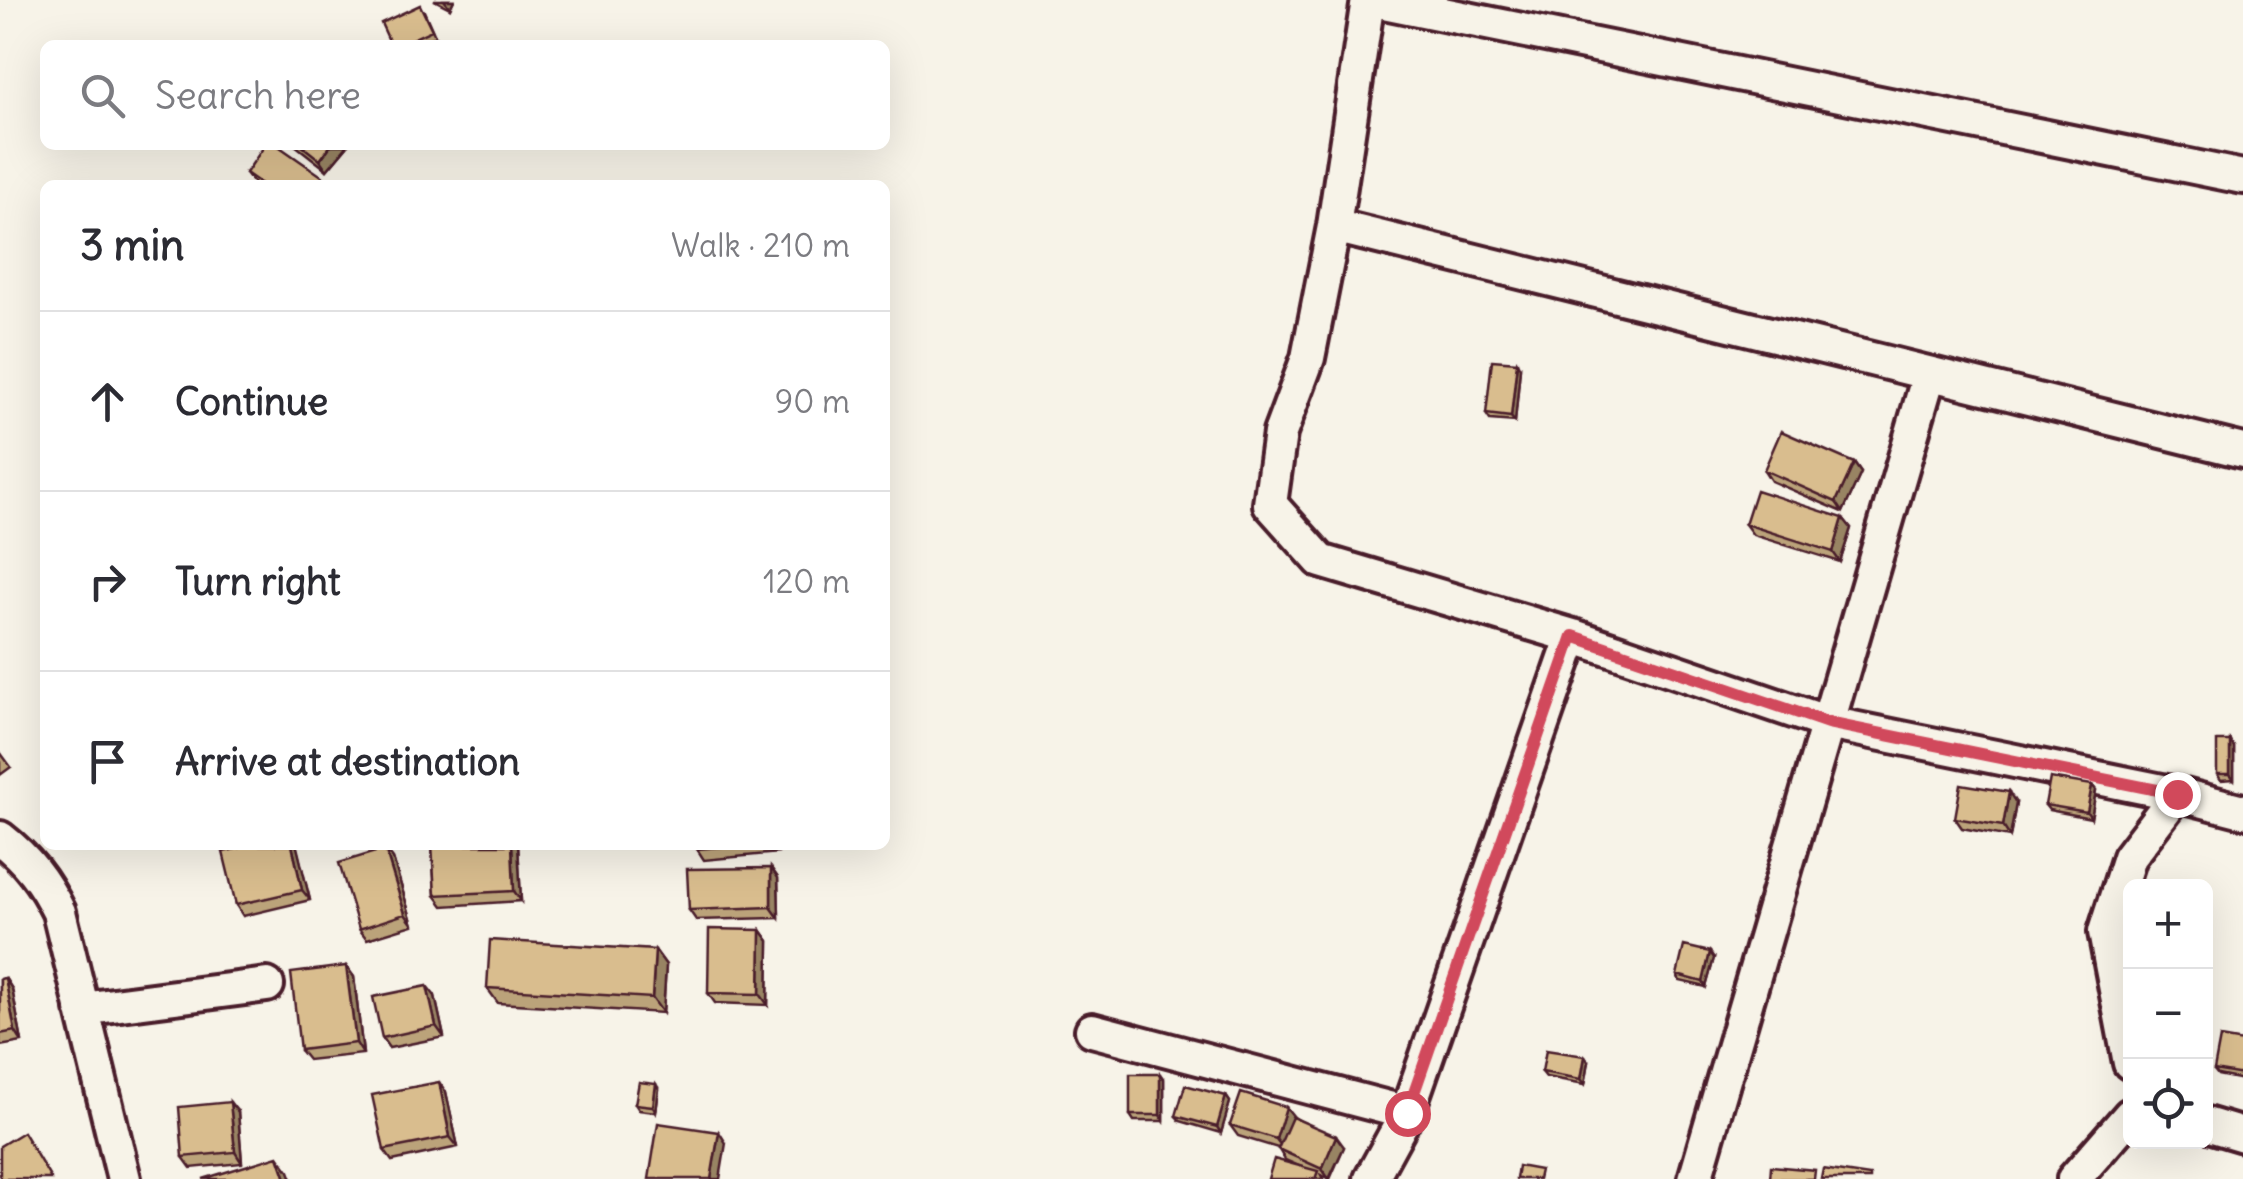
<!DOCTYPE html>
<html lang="en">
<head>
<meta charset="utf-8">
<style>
	:root { --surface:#fff; --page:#f2f2f3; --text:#2b2b33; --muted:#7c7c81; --line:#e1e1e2 }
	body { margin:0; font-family:Delius,sans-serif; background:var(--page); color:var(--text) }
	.controls { position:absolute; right:30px; bottom:30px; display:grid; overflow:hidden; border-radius:15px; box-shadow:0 10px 40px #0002 }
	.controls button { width:90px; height:90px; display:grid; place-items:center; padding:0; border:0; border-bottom:2px solid var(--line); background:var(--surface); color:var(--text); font:50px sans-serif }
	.stop { position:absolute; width:30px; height:30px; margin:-22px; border:8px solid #d1495b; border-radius:50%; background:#fff }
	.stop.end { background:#d1495b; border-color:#fff; box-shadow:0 2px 10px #0008 }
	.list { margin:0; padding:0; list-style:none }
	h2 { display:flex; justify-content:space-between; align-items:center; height:130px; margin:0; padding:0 40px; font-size:42px }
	h2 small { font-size:32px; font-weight:400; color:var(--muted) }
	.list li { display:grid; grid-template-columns:65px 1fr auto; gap:30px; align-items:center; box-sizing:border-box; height:180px; padding:0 40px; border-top:2px solid var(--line) }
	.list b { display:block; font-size:38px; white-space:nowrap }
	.list em { font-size:32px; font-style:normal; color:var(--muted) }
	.icon { flex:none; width:55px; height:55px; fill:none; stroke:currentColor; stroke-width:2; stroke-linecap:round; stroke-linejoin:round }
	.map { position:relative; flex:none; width:2243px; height:1179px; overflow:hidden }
	.search { position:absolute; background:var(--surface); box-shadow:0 10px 40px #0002; left:40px; top:40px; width:850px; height:110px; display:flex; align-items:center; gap:25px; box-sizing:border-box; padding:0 35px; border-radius:15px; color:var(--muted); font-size:38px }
	.panel { position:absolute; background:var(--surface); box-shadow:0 10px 40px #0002; left:40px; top:180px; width:850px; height:670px; border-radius:15px }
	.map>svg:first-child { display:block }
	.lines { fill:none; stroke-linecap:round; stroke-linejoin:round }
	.minor-casing { stroke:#4a1f2b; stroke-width:40 }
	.minor { stroke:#f7f3e8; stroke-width:32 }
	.wall { fill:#bba37a; stroke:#4a1f2b; stroke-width:2.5 }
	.shaded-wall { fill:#988463; stroke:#4a1f2b; stroke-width:2.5 }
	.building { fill:#d9bd8e; stroke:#4a1f2b; stroke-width:2.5 }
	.route { stroke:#d1495b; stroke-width:12 }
</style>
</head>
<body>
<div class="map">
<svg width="2243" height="1179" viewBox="0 0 2243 1179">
	<rect width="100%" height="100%" fill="#f7f3e8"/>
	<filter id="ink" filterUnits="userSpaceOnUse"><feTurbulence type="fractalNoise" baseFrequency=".01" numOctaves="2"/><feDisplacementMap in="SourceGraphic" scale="20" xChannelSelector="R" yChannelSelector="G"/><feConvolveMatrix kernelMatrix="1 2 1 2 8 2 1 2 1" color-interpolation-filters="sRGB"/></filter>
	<g filter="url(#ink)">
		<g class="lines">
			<defs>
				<path id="minor" d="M 1368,0 L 1334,226 L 1308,358 L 1280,433 L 1270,504 L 1321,561 L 1573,636 L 1828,723 L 2177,794 L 2243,811
					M 1374,0 L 2243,177
					M 1334,226 L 2243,451
					M 0,838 C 27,859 44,881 59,912 L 124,1179
					M 82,1009 L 267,985
					M 1092,1030 L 1407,1113
					M 2130,1063 L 2105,932 L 2129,857 L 2177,794
					M 2206,1124 L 2243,1135
					M 1371,1179 L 1407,1113 L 1573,636
					M 1695,1179 L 1929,375
					M 2074,1179 L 2130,1115"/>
			</defs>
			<use href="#minor" class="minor-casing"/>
			<use href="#minor" class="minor"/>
		</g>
		<path class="wall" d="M 434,0 L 454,0 L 450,8 Z
			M 424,11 L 435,36 L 415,45 L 391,45 Z
			M 295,145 L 348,145 L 327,170 Z
			M 246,173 L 326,179 L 331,185 L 255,185 Z
			M 1520,368 L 1515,422 L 1490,420 L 1486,414 Z
			M 1854,463 L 1861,473 L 1843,512 L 1771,481 L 1764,470 Z
			M 1843,518 L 1851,528 L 1840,562 L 1753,535 L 1745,524 Z
			M 2230,741 L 2234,747 L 2234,779 L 2221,780 L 2217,774 Z
			M 0,752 L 11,767 L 0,775 Z
			M 2092,785 L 2096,790 L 2091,818 L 2049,810 L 2045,805 Z
			M 2016,803 L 2010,837 L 1962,828 L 1955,818 Z
			M 227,845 L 296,845 L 310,900 L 243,916 L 236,905 L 230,850 Z
			M 432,845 L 518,845 L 521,901 L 443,906 L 435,895 Z
			M 696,845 L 778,845 L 778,853 L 704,860 L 697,849 Z
			M 385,849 L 393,859 L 413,925 L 367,939 L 359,929 Z
			M 771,868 L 778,878 L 779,918 L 696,920 L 689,910 Z
			M 761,930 L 769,941 L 768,1005 L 715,1003 L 708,993 Z
			M 655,950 L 666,965 L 663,1013 L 498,1003 L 487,988 Z
			M 1714,958 L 1706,987 L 1680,981 L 1677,975 Z
			M 346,966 L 354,977 L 363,1054 L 308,1060 L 300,1050 Z
			M 5,978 L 12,989 L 22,1042 L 0,1046 L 0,979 Z
			M 435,996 L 444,1037 L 389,1048 L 382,1038 Z
			M 2243,1042 L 2243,1080 L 2218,1075 L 2214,1070 Z
			M 1589,1061 L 1585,1084 L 1546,1077 L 1542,1072 Z
			M 1164,1079 L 1164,1121 L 1134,1121 L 1130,1115 Z
			M 659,1089 L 656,1112 L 639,1110 L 635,1104 Z
			M 446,1092 L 458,1147 L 392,1161 L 384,1150 Z
			M 1226,1096 L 1230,1102 L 1221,1133 L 1180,1121 L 1176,1116 Z
			M 238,1112 L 242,1163 L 191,1168 L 183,1157 Z
			M 1294,1117 L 1344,1147 L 1330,1179 L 1321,1175 L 1323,1179 L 1268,1179 L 1299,1166 L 1285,1160 L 1278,1148 L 1238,1136 L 1230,1125 Z"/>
		<path class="shaded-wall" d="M 444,0 L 454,0 L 450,8 Z
			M 331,145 L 348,145 L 327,170 L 320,160 Z
			M 1517,362 L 1520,368 L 1515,422 L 1511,417 Z
			M 1854,463 L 1861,473 L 1843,512 L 1836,502 Z
			M 1843,518 L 1851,528 L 1840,562 L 1833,552 Z
			M 2230,741 L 2234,747 L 2234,779 L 2230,774 Z
			M 2092,785 L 2096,790 L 2091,818 L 2087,812 Z
			M 2009,792 L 2016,803 L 2010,837 L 2003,826 Z
			M 292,845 L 296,845 L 297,847 L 310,900 L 302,890 Z
			M 512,845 L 518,845 L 521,901 L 514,891 Z
			M 385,849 L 393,859 L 413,925 L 405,914 Z
			M 771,868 L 778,878 L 779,918 L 771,907 Z
			M 761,930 L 769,941 L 768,1005 L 760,994 Z
			M 655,950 L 666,965 L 663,1013 L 652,998 Z
			M 1710,952 L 1714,958 L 1706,987 L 1703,982 Z
			M 346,966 L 354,977 L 363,1054 L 356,1043 Z
			M 5,978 L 12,989 L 22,1042 L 15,1031 Z
			M 427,986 L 435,996 L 444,1037 L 436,1026 Z
			M 1585,1056 L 1589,1061 L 1585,1084 L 1581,1079 Z
			M 1160,1074 L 1164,1079 L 1164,1121 L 1160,1115 Z
			M 439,1082 L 446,1092 L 458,1147 L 450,1137 Z
			M 656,1084 L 659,1089 L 656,1112 L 653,1106 Z
			M 1226,1096 L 1230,1102 L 1221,1133 L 1217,1127 Z
			M 230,1102 L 238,1112 L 242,1163 L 235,1152 Z
			M 1286,1107 L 1294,1117 L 1284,1150 L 1276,1139 Z
			M 719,1132 L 726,1143 L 720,1179 L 711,1179 Z
			M 1336,1136 L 1344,1147 L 1329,1179 L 1322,1169 Z
			M 278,1156 L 289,1171 L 292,1179 L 286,1179 Z"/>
		<path class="building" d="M 420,5 L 432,30 L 399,45 L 391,45 L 381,23 Z
			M 265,145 L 277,145 L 326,179 L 322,185 L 263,185 L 246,173 Z
			M 301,145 L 331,145 L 320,160 Z
			M 1492,360 L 1517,362 L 1511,417 L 1486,414 Z
			M 1781,431 L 1854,463 L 1836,502 L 1764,470 Z
			M 1756,490 L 1843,518 L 1833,552 L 1745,524 Z
			M 2217,741 L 2230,741 L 2230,774 L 2217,774 Z
			M 2050,778 L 2092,785 L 2087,812 L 2045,805 Z
			M 1961,784 L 2009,792 L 2003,826 L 1955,818 Z
			M 252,845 L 292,845 L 302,890 L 236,905 L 223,852 Z
			M 432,845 L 512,845 L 514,891 L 435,895 Z
			M 696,845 L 745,845 L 697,849 Z
			M 385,849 L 405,914 L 359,929 L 339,863 Z
			M 771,868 L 771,907 L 689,910 L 687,869 Z
			M 709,929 L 761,930 L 760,994 L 708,993 Z
			M 490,940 L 655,950 L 652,998 L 487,988 Z
			M 1684,946 L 1710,952 L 1703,982 L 1677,975 Z
			M 346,966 L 356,1043 L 300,1050 L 291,973 Z
			M 5,978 L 15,1031 L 0,1034 L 0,979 Z
			M 427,986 L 436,1026 L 382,1038 L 373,997 Z
			M 2220,1038 L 2243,1042 L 2243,1075 L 2214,1070 Z
			M 1546,1050 L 1585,1056 L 1581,1079 L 1542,1072 Z
			M 1130,1074 L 1160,1074 L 1160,1115 L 1130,1115 Z
			M 439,1082 L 450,1137 L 384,1150 L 372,1095 Z
			M 639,1082 L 656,1084 L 653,1106 L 635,1104 Z
			M 1185,1085 L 1226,1096 L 1217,1127 L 1176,1116 Z
			M 1241,1093 L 1286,1107 L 1276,1139 L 1230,1125 Z
			M 230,1102 L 235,1152 L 183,1157 L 179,1107 Z
			M 1292,1117 L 1336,1136 L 1322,1169 L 1278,1149 Z
			M 658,1123 L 719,1132 L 711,1179 L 649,1179 Z
			M 23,1132 L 51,1179 L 0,1179 L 0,1146 Z
			M 278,1156 L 286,1179 L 203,1179 Z
			M 1274,1159 L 1318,1171 L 1315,1179 L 1268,1179 Z
			M 1518,1166 L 1540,1170 L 1538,1179 L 1516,1179 Z
			M 1771,1166 L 1815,1170 L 1814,1179 L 1770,1179 Z
			M 1823,1169 L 1870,1176 L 1870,1179 L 1821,1179 Z"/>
	</g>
	<g class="lines" filter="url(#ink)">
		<path class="route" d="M 1407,1113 L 1573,636 L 1828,723 L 2177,794"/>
	</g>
</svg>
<div class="controls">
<button>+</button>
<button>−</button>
<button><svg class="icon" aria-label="locate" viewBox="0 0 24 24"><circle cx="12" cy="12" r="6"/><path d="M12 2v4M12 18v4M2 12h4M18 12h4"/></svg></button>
</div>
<div class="stop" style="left:1407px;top:1113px"></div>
<div class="stop end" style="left:2177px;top:794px"></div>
<div class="search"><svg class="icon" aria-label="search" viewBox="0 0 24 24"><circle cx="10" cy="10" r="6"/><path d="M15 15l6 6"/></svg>Search here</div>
<section class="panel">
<h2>3 min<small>Walk · 210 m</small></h2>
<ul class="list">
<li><svg class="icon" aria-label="ahead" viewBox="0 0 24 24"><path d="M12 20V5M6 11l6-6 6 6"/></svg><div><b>Continue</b></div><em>90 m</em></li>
<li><svg class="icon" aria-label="right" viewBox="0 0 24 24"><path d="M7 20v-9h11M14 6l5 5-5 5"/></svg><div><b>Turn right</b></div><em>120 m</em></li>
<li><svg class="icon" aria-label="arrive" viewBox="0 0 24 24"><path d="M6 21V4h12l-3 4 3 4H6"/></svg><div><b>Arrive at destination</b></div></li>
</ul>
</section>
</div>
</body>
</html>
